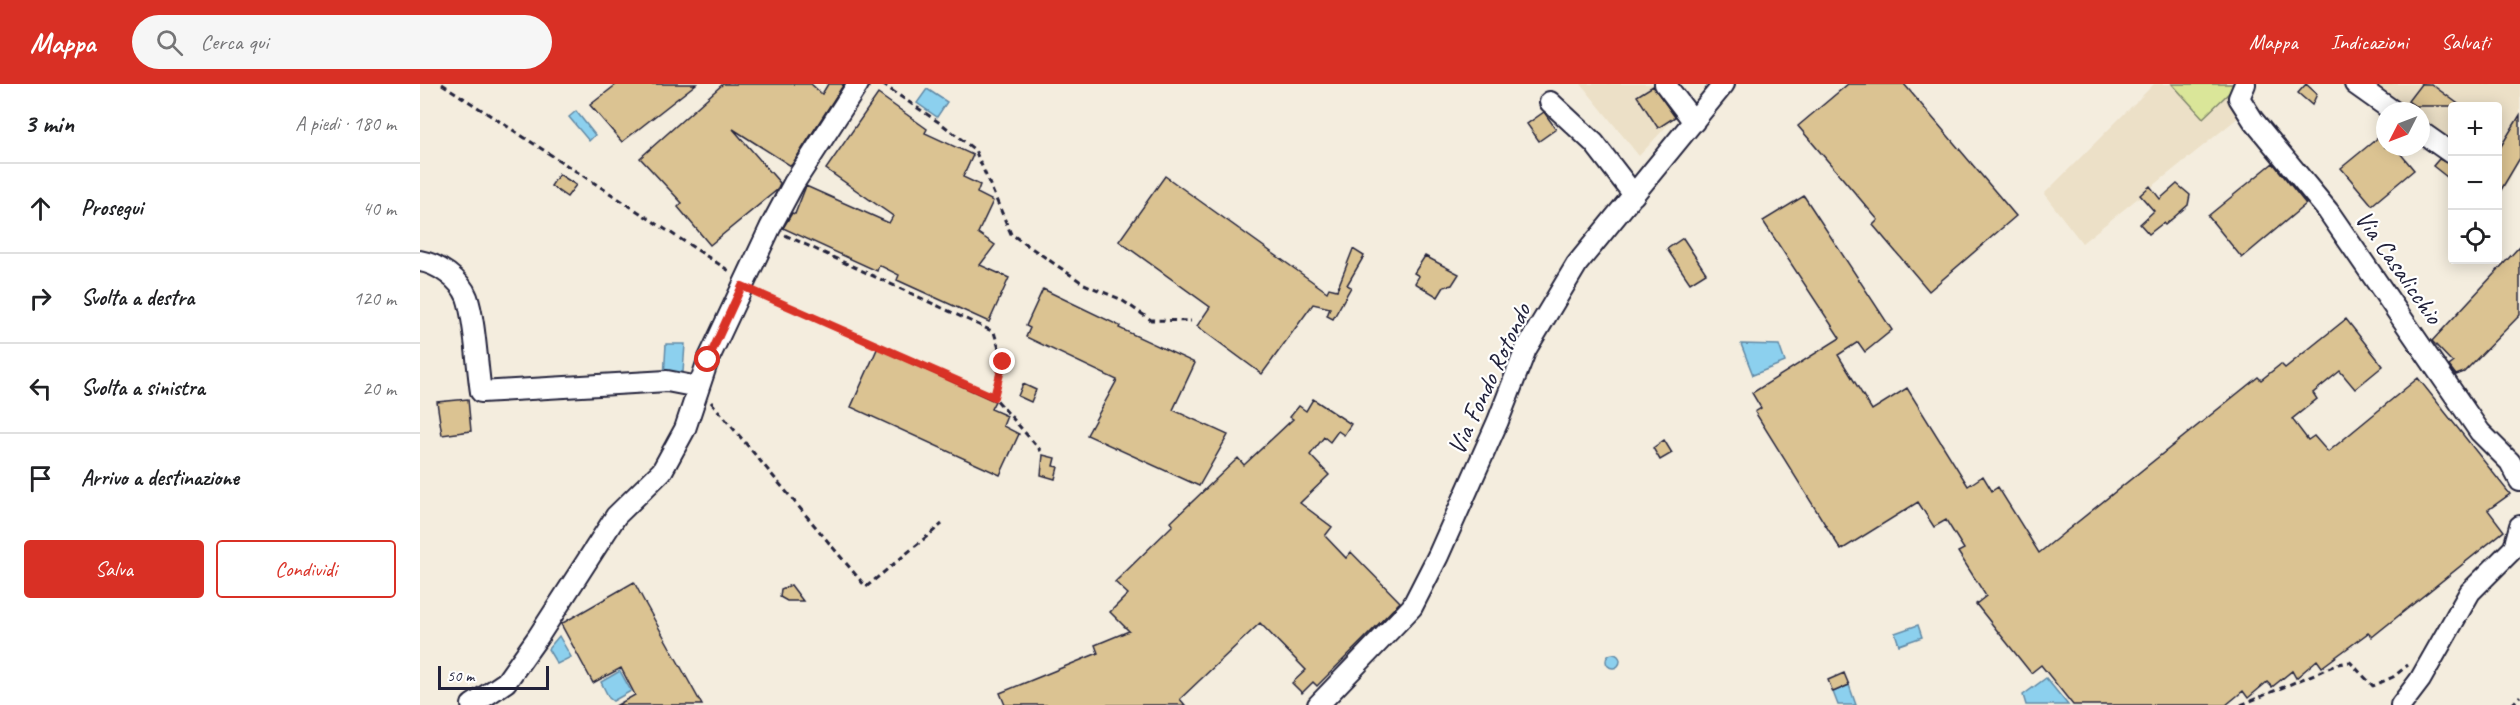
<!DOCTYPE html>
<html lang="it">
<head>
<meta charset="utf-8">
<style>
	:root { --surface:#fff; --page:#f6f6f6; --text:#202124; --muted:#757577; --line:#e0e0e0; --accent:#d93025 }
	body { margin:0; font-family:Caveat,sans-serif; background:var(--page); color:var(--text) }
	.controls { position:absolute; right:18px; top:18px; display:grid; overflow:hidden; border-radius:6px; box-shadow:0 3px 15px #0003 }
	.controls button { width:54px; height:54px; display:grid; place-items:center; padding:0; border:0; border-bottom:2px solid var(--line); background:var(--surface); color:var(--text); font:30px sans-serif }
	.compass { position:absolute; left:1956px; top:18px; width:54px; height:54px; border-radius:50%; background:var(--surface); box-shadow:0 3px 15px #0003; rotate:228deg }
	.scale { position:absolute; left:18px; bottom:15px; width:111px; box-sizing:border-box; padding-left:6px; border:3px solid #22223b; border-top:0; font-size:16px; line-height:21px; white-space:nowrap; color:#22223b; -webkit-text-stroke:4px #fff; paint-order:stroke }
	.stop { position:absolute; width:18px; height:18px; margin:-14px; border:4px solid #d93025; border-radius:50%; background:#fff }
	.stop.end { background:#d93025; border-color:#fff; box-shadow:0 2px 6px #0008 }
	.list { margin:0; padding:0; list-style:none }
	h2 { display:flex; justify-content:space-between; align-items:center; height:78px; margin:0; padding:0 24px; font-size:26px }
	h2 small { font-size:20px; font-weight:400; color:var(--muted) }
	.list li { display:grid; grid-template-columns:39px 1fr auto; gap:18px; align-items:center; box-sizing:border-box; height:90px; padding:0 24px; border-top:2px solid var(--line) }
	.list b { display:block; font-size:22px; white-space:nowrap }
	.list em { font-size:20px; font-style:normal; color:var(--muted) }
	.actions { display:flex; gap:12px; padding:18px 24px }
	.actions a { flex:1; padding:14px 0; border:2px solid var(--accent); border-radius:6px; text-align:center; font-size:21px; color:var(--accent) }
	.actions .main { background:var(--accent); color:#fff }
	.icon { flex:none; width:33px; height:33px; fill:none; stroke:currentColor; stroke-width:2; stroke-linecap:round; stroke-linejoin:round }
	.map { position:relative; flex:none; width:2100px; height:621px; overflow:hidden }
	header { display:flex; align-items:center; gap:36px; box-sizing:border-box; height:84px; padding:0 30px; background:var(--accent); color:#fff }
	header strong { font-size:28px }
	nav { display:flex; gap:33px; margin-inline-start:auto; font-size:21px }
	.search { width:420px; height:54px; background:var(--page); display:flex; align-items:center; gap:15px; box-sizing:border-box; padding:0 21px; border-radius:33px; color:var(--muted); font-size:22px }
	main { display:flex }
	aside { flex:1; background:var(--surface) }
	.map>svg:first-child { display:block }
	.built { fill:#ece0c7 }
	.green { fill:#dae699; stroke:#7e846a; stroke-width:1.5 }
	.water { fill:#8cd0ee; stroke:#628aa6; stroke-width:1.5 }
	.building { fill:#dbc392; stroke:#22223b; stroke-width:1.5 }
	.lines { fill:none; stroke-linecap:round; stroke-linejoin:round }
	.minor-casing { stroke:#22223b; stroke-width:24 }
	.path { stroke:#22223b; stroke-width:3; stroke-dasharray:6 4.5; stroke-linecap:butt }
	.minor { stroke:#fff; stroke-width:20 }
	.route { stroke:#d93025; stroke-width:8 }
	.labels { text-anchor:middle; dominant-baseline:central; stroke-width:4.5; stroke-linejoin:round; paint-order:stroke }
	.street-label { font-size:26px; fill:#22223b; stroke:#fff }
</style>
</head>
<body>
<header>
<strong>Mappa</strong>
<div class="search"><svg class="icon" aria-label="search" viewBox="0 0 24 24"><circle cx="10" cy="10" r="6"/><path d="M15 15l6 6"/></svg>Cerca qui</div>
<nav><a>Mappa</a><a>Indicazioni</a><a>Salvati</a></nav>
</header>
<main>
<aside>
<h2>3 min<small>A piedi · 180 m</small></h2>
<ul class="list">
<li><svg class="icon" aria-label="ahead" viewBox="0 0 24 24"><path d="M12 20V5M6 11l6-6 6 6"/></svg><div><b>Prosegui</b></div><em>40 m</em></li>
<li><svg class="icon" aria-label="right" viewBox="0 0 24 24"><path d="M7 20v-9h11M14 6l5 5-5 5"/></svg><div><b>Svolta a destra</b></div><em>120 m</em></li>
<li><svg class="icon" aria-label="left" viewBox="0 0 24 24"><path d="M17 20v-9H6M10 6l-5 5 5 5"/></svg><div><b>Svolta a sinistra</b></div><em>20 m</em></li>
<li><svg class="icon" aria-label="arrive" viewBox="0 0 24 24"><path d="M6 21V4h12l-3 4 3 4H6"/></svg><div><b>Arrivo a destinazione</b></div></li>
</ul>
<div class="actions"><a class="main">Salva</a><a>Condividi</a></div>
</aside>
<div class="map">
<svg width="2100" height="621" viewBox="0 0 2100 621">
	<rect width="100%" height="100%" fill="#f4edde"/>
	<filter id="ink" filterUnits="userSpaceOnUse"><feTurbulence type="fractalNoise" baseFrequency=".0167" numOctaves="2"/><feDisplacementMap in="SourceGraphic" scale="12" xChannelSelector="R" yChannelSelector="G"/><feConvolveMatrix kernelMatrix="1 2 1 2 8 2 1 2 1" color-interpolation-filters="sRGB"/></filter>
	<g filter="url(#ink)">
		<path class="built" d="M 1161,0 L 1239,0 L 1246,17 L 1256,32 L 1219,72 Z
			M 1734,0 L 1752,0 L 1783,34 L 1811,7 L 1819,14 L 1810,21 L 1819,33 L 1662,159 L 1624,110 Z
			M 1925,0 L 2100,0 L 2100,74 L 2088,99 L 2078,112 L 2078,22 L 2032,22 L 2032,97 L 2013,82 L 2020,72 L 2001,57 L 2001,27 L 1965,27 L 1965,30 Z"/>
		<path class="green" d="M 1752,0 L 1825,0 L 1819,14 L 1811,7 L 1783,34 Z"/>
		<path class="water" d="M 507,5 L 527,18 L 517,33 L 497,19 Z
			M 156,27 L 175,51 L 169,57 L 149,33 Z
			M 246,260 L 265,260 L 263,288 L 251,295 L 244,294 Z
			M 1321,260 L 1359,261 L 1365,278 L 1333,291 Z
			M 1498,541 L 1502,553 L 1479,561 L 1475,549 Z
			M 139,552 L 151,573 L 137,580 L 128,565 Z
			M1186 577a7 7 0 1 1 14 0a7 7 0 1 1-14 0Z
			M 200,587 L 211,607 L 193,617 L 189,614 L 181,598 Z
			M 1626,594 L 1648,621 L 1606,621 L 1603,611 Z
			M 1429,601 L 1436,621 L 1418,621 L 1413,608 Z"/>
		<path class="building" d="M 197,0 L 276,0 L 202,58 L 170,21 Z
			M 303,0 L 391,0 L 402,10 L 408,0 L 424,0 L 371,82 L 313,45 L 360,99 L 357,106 L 290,161 L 258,123 L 262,119 L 220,74 Z
			M 1428,0 L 1484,0 L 1596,132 L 1509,207 L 1453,141 L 1458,136 L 1378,42 Z
			M 1886,0 L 1897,10 L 1892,21 L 1878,9 Z
			M 2001,0 L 2011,0 L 2041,22 L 1995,22 L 1988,17 Z
			M 1233,2 L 1255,33 L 1238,44 L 1217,12 Z
			M 458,10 L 507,45 L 505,49 L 553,71 L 543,93 L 560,101 L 557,109 L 573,117 L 558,149 L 575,161 L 560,181 L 589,194 L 569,238 L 477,196 L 479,191 L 459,181 L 457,187 L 363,144 L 372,129 L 375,130 L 386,102 L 469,139 L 473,132 L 406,85 Z
			M 1124,28 L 1136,45 L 1119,57 L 1107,40 Z
			M 2100,31 L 2100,74 L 2078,111 L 2078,67 Z
			M 1965,48 L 1965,63 L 1975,63 L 1994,86 L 1952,121 L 1921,84 Z
			M 2019,75 L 2032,81 L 2032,97 L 2013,82 Z
			M 1853,79 L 1886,120 L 1822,174 L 1788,132 Z
			M 139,90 L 156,101 L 147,113 L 131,102 Z
			M 745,92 L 907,208 L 909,204 L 917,206 L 933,165 L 944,172 L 927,201 L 931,203 L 913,235 L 907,232 L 910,224 L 893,220 L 842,290 L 777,242 L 790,223 L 699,157 Z
			M 1757,100 L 1770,111 L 1768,121 L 1745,141 L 1743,139 L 1729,150 L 1720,140 L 1734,127 L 1720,111 L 1730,102 L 1740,115 Z
			M 1384,112 L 1472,246 L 1445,268 L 1438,258 L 1418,271 L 1452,326 L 1487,304 L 1548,402 L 1563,392 L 1572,407 L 1578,403 L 1619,469 L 1838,293 L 1841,296 L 1861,280 L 1865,284 L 1926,235 L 1963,282 L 1935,305 L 1920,287 L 1893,309 L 1897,315 L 1872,335 L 1888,356 L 1894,352 L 1908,368 L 1998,294 L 2090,410 L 2068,426 L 2084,447 L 1952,553 L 1948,549 L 1902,583 L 1897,576 L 1876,594 L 1872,587 L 1852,603 L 1847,598 L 1828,614 L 1823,607 L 1806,621 L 1653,621 L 1621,581 L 1611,589 L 1556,520 L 1566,512 L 1538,468 L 1544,465 L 1526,436 L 1514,443 L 1498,418 L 1421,466 L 1335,328 L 1341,324 L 1332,309 L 1420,254 L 1343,137 Z
			M 1263,154 L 1286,189 L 1270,199 L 1247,165 Z
			M 2100,162 L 2100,231 L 2044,288 L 2036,291 L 2029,282 L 2033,279 L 2012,257 Z
			M 1005,172 L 1039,190 L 1032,201 L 1024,203 L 1018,213 L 995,199 L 999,192 L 994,189 Z
			M 623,205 L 700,242 L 699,244 L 775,279 L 753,326 L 808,351 L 779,402 L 667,351 L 697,296 L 606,253 L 610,244 L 606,242 Z
			M 458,263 L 575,317 L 571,325 L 587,332 L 583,342 L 599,350 L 580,391 L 431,323 Z
			M 603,300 L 616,306 L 611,318 L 598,312 Z
			M 48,315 L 51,347 L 22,351 L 17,318 Z
			M 893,315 L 931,340 L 924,351 L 918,347 L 910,358 L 904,353 L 890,371 L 909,391 L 880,419 L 912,443 L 905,452 L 926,474 L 931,468 L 980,518 L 943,556 L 897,602 L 893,598 L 882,609 L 872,599 L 886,586 L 840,539 L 760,615 L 765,621 L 585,621 L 580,609 L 678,569 L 675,561 L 709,547 L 690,528 L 708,510 L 695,498 L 753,441 L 751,438 L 818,374 L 824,381 L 873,335 L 870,333 L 879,322 L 886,327 Z
			M 1244,356 L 1252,369 L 1240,376 L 1233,364 Z
			M 623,371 L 635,374 L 633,382 L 638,383 L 635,395 L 621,391 Z
			M 214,498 L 225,519 L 282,621 L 197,621 L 215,611 L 201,584 L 173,599 L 141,540 Z
			M 371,501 L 383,517 L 367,517 L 360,513 L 361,505 Z
			M 1424,589 L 1429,601 L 1413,608 L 1408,596 Z"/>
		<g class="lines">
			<defs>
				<path id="minor" d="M 1245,0 L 1274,38
					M 1825,0 L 1819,14 L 1833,36 L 1908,127 L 2060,348 L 2090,378 L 2100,397
					M 1935,0 L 1973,27
					M 1130,18 L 1174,59 L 1214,111
					M 2001,48 L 2031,69 L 2032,67
					M 0,177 C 18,180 40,195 47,213 C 55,235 57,283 61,308 L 247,297 L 278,303
					M 52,621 L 86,598 L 118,553 L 196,432 L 242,387 L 265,345 L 288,276 L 350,144 L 374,99 L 438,0
					M 898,621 L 992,523 L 1018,472 L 1078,337 L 1106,265 L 1157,180 L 1304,0
					M 1981,621 L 2000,596 L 2050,508 L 2094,464 L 2100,442"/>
			</defs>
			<use href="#minor" class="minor-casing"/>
			<path class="path" d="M 22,0 L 311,188
				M 462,0 L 523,41 L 555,66 L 591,150 L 664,200 L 700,215 L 731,236 L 771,237
				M 365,151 L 574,248 L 583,278 L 574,313
				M 338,209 L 574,313 L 621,367
				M 291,318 L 446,503 L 522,440
				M 1821,621 L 1918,580 L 1930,578 L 1953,602 L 1973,593 L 1988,581
				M 2092,621 L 2100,612"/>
			<use href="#minor" class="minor"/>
		</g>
	</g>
	<g class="lines" filter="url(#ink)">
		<path class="route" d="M 288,276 L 322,202 L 574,313 L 583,278"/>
	</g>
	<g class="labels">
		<g class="street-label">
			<text transform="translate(1979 183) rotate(55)">Via Casalicchio</text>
			<text transform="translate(1069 295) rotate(-65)">Via Fondo Rotondo</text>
		</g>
	</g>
</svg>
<div class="controls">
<button>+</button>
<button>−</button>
<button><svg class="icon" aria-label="locate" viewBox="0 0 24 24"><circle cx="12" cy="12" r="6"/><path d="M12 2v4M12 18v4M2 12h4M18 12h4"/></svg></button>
</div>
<svg class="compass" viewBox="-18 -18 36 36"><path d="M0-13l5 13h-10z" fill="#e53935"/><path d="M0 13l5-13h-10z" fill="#757577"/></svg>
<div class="scale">50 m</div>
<div class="stop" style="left:288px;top:276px"></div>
<div class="stop end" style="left:583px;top:278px"></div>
</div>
</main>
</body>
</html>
